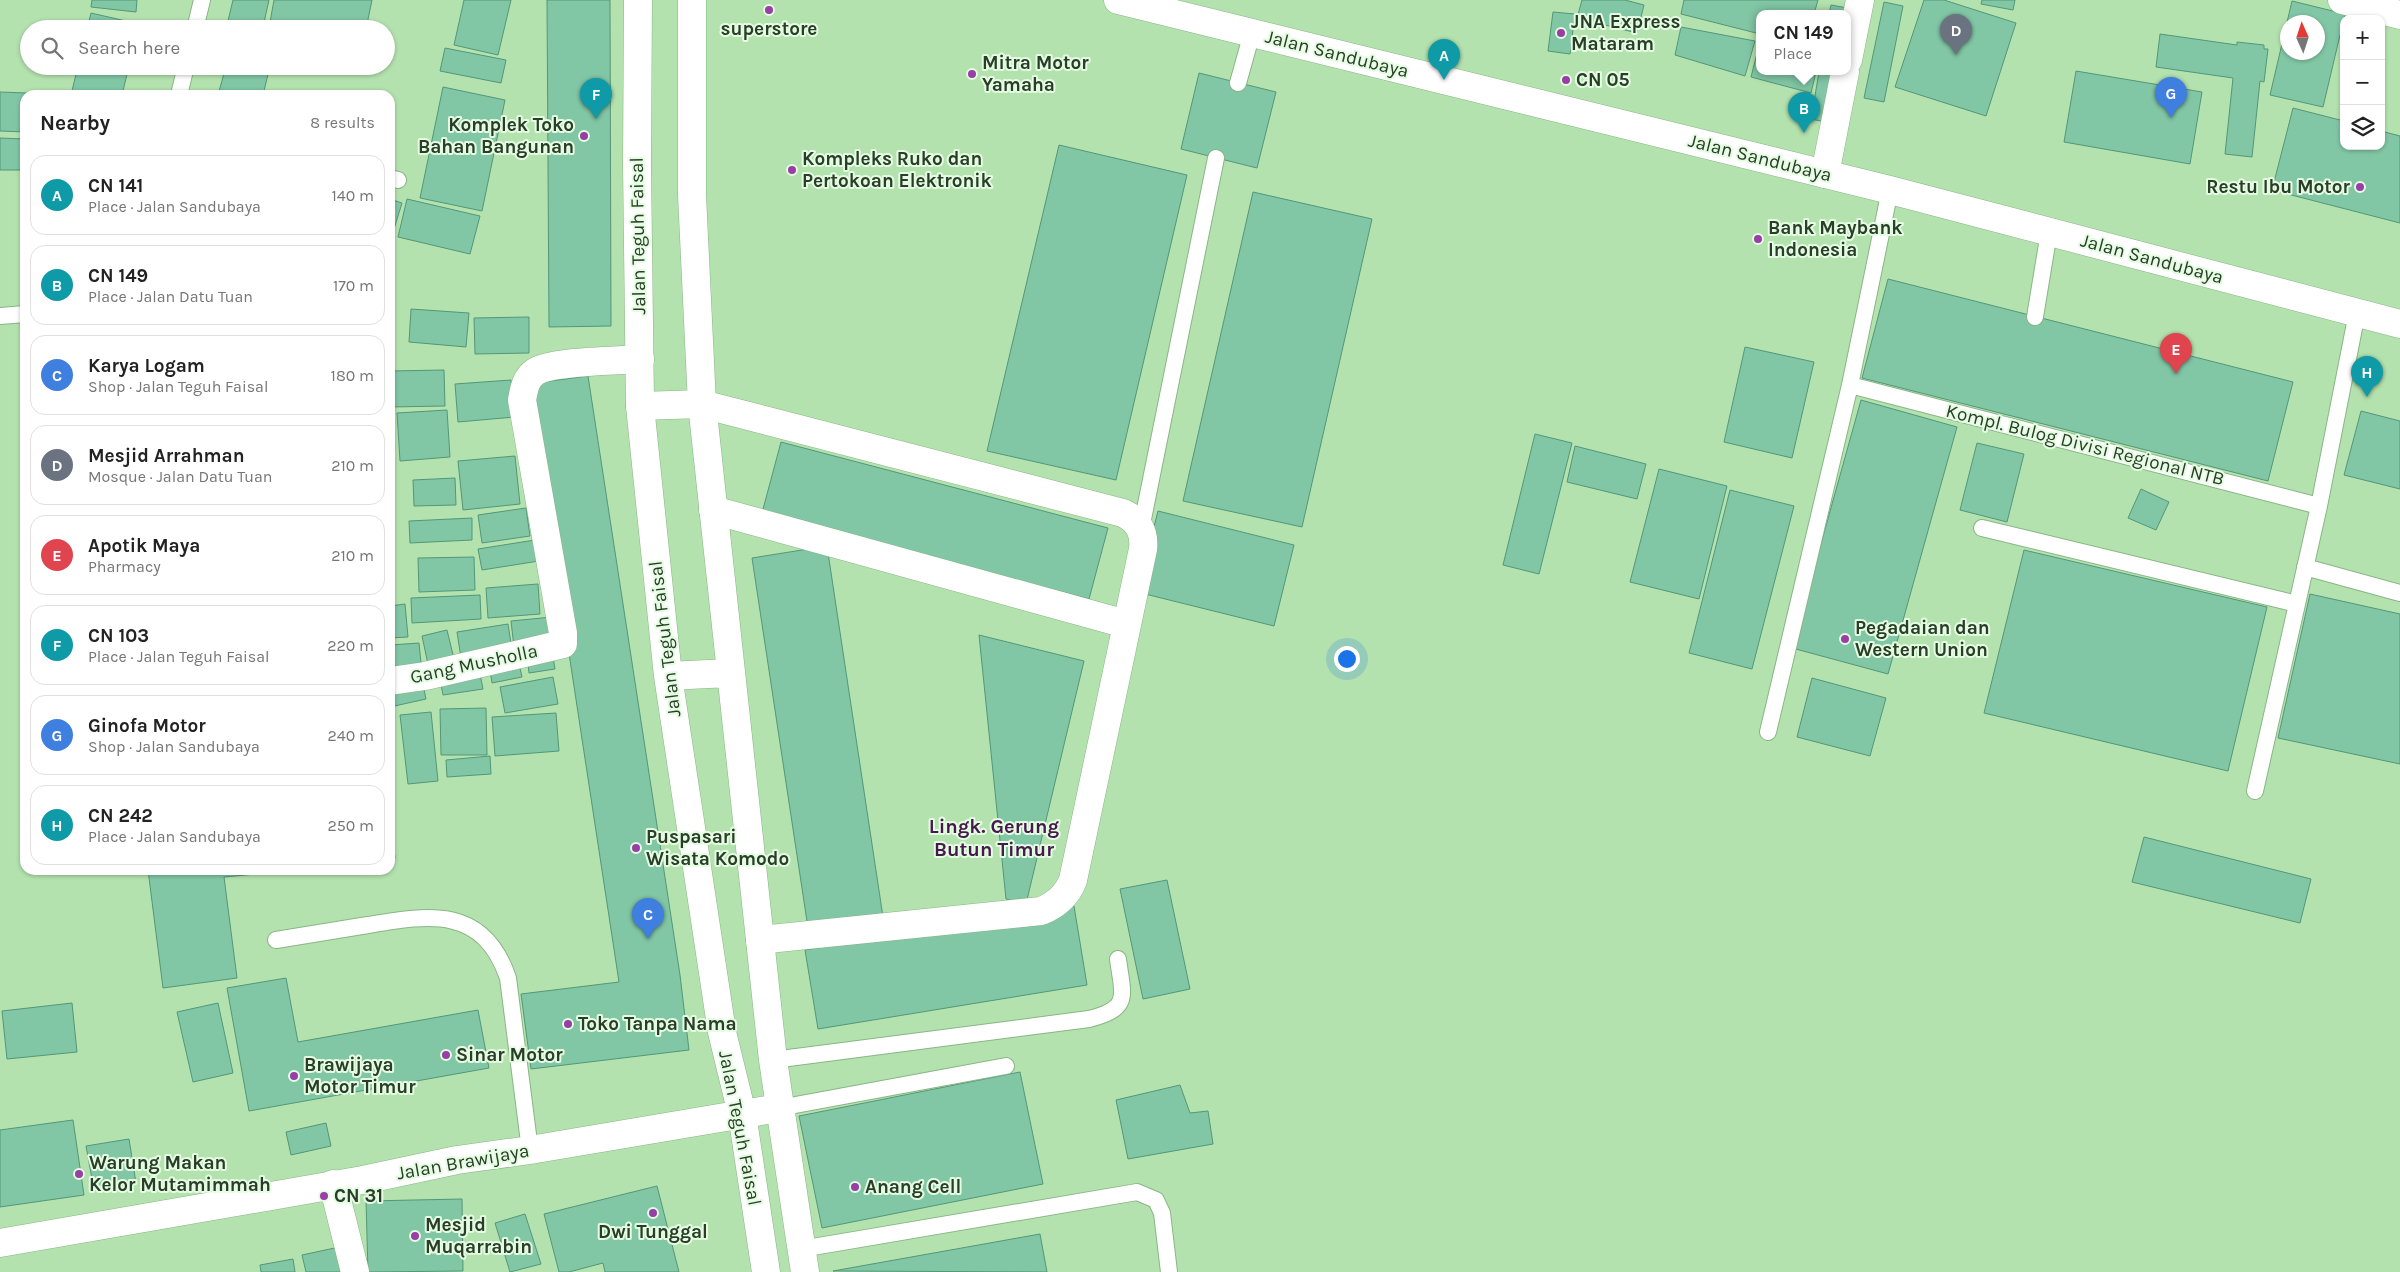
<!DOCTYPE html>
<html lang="en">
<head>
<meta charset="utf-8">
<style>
	:root { --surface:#fff; --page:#f6f6f6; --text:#222; --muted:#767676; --line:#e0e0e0; --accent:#b45309 }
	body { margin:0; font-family:Karla,sans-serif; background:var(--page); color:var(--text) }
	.controls { position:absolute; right:15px; top:15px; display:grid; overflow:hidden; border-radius:10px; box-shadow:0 1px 4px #0004 }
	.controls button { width:45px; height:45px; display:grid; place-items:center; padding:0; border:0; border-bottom:1px solid var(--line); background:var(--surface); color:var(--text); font:25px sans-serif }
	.compass { position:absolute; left:2280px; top:15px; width:45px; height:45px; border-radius:50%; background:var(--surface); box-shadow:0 1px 4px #0004; rotate:357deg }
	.you { position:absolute; left:1346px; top:658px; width:18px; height:18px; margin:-12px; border:4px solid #fff; border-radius:50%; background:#1a73e8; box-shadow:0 0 0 8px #1a73e833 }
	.badge { display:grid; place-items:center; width:32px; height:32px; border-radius:50%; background:var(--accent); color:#fff; font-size:16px; font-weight:700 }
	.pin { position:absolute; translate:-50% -41px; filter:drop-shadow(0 1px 2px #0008) }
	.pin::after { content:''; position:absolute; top:26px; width:18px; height:15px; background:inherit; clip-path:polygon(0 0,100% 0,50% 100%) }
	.popup { position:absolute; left:1756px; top:10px; width:95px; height:65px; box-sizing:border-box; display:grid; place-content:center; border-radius:10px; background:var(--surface); filter:drop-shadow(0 1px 4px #0005); font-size:16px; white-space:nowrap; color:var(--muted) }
	.popup b { font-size:19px; color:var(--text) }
	.popup::after { content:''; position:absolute; left:50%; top:100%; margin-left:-10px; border:10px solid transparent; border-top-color:var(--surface) }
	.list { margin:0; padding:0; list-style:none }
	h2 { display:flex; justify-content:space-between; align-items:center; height:65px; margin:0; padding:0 20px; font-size:21px }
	h2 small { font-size:16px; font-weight:400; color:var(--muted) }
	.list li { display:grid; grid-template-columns:32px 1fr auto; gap:15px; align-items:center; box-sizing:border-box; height:80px; margin:0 10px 10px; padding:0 10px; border:1px solid var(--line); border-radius:15px }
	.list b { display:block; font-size:19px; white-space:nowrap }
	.list p { margin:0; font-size:16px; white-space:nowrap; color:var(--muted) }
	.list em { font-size:16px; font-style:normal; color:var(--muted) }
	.icon { flex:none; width:28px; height:28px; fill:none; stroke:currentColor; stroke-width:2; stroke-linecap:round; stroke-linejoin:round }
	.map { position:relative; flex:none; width:2400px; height:1272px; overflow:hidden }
	.search { position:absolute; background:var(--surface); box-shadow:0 1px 4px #0004; left:20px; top:20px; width:375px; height:55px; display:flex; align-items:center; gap:12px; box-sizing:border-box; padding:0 18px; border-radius:28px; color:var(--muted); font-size:19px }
	.panel { position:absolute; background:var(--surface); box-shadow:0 1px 4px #0004; left:20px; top:90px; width:375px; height:785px; border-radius:15px }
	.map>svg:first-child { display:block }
	.building { fill:#81c6a5; stroke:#539778; fill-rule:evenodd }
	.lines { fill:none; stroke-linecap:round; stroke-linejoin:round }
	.service-casing { stroke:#89b685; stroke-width:18 }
	.minor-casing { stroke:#89b685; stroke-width:29 }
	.tertiary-casing { stroke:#89b685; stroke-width:29 }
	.primary-casing { stroke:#89b685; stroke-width:29 }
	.trunk-casing { stroke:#89b685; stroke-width:29 }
	.service { stroke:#fff; stroke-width:16 }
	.minor { stroke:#fff; stroke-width:28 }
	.tertiary { stroke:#fff; stroke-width:28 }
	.primary { stroke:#fff; stroke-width:28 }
	.trunk { stroke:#fff; stroke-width:28 }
	.poi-dot { fill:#993da7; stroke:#e4fce1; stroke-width:2 }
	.labels { text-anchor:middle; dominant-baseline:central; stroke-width:4; stroke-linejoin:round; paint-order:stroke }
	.poi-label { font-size:19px; font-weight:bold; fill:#2a3d28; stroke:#e4fce1; text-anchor:start }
	.street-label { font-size:19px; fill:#2a3d28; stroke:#e4fce1 }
	.neighbourhood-label { font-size:20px; font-weight:bold; fill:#46194c; stroke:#e4fce1 }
</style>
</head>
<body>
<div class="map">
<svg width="2400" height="1272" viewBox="0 0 2400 1272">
	<rect width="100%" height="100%" fill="#b3e2ae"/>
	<path class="building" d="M 92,0 L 137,0 L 136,12 L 91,7 Z
		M 233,0 L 269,0 L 263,27 L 271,29 L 226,29 Z
		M 274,0 L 372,0 L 366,29 L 304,29 L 270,22 Z
		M 464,0 L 511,0 L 498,55 L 454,45 Z
		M 547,0 L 610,0 L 611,326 L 549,327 Z
		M 1582,0 L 1625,0 L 1644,5 L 1637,33 L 1577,18 Z
		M 1684,0 L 1818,0 L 1814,14 L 1760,14 L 1760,34 L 1681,14 Z
		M 1924,0 L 1944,0 L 2016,23 L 1986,116 L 1895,87 Z
		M 1982,0 L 2015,0 L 2013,10 L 1981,4 Z
		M 2292,1 L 2345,14 L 2323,107 L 2270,95 ZM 2288,22 L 2318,22 L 2318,52 L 2288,52 Z
		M 1884,2 L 1903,6 L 1884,102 L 1864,98 Z
		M 1831,5 L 1853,9 L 1848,14 L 1829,14 Z
		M 1553,12 L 1575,14 L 1570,54 L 1548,51 Z
		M 91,13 L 139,24 L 137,29 L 87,29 Z
		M 1681,27 L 1755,41 L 1745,76 L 1675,55 Z
		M 2160,34 L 2237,45 L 2237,42 L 2264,45 L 2264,49 L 2268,49 L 2264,82 L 2260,81 L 2252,157 L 2225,154 L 2233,78 L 2156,67 Z
		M 1760,42 L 1760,72 L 1816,72 L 1811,93 L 1751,77 Z
		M 445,48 L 506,60 L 501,83 L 440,71 Z
		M 78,66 L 129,66 L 122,95 L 71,95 Z
		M 226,66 L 270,66 L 263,95 L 218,95 Z
		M 2076,71 L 2202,92 L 2190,164 L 2064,142 Z
		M 1819,72 L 1841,72 L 1831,123 L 1811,119 Z
		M 1199,73 L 1276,92 L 1257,168 L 1181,149 Z
		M 443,87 L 505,100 L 482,211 L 420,198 Z
		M 0,92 L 53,94 L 53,95 L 25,95 L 25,132 L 0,131 Z
		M 2293,108 L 2344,121 L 2344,146 L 2381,146 L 2381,131 L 2400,136 L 2400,223 L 2272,190 Z
		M 0,138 L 25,139 L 25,170 L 0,170 Z
		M 1059,145 L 1187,175 L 1116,480 L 987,451 Z
		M 1253,192 L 1372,219 L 1302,527 L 1183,501 Z
		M 390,199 L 402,203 L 390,242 Z
		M 407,199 L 480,216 L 470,254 L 398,237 Z
		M 1888,279 L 2293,382 L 2268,481 L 1862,378 Z
		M 411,309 L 469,313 L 466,347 L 409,342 Z
		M 529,317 L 529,353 L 475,354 L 474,318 Z
		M 1745,347 L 1814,362 L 1792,458 L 1724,442 Z
		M 444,370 L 445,406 L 390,407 L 390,371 Z
		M 588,376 L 680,975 L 689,1050 L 531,1069 L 521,994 L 619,982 L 528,384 Z
		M 511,380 L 515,417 L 458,422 L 455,384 Z
		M 1861,400 L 1957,427 L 1888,674 L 1792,648 Z
		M 447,410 L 450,457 L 400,461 L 397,413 Z
		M 2361,411 L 2400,421 L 2400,489 L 2344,475 Z
		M 390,414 L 391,414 L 392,461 L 390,461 Z
		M 1535,434 L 1572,443 L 1539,574 L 1503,565 Z
		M 781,442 L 1108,528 L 1089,599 L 762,513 Z
		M 1977,443 L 2024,454 L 2007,522 L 1960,510 Z
		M 1575,446 L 1646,464 L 1637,499 L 1567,482 Z
		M 515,456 L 520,504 L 463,510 L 458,461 Z
		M 1659,469 L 1727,486 L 1699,599 L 1630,582 Z
		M 455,478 L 456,505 L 414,506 L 413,480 Z
		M 2141,489 L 2169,502 L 2156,530 L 2128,518 Z
		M 1730,490 L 1794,506 L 1752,669 L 1689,653 Z
		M 526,508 L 530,536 L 482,543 L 478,515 Z
		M 1158,511 L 1294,545 L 1274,626 L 1137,592 Z
		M 472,518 L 472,540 L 410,543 L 409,521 Z
		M 535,540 L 539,561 L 482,570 L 478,549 Z
		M 827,546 L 883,917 L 808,928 L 752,558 Z
		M 2024,550 L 2267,607 L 2228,771 L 1984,713 Z
		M 474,557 L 475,590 L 419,592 L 418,558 Z
		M 538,584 L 540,614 L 488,618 L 486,588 Z
		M 2310,594 L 2400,614 L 2400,764 L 2278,738 Z
		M 480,595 L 481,619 L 412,623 L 411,598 Z
		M 405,604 L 408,637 L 390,638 L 390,606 Z
		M 552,617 L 555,643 L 514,647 L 511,621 Z
		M 508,624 L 512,650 L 461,658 L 457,632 Z
		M 447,630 L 455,663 L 429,669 L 422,636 Z
		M 979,635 L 1084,661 L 1026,904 L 1006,899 Z
		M 419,643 L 422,673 L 390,676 L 390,645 Z
		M 552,651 L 555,669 L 529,673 L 527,655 Z
		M 518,659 L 522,677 L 492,683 L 489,664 Z
		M 479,669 L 483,689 L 443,695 L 439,674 Z
		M 553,677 L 558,704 L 505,713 L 500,687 Z
		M 1812,678 L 1886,698 L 1870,756 L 1797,737 Z
		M 422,680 L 426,699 L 390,707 L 390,687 Z
		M 486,708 L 487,755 L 441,755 L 440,709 Z
		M 431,712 L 438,781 L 408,784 L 400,715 Z
		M 556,713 L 559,751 L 495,756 L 492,717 Z
		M 490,756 L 491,774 L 447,777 L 446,760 Z
		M 390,815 L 395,858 L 390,859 Z
		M 2144,837 L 2311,879 L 2300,923 L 2132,882 Z
		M 148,870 L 256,870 L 256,874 L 224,877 L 237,978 L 163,988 Z
		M 263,870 L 293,870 L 263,873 Z
		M 1167,880 L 1190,989 L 1143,999 L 1120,889 Z
		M 1074,906 L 1087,985 L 818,1029 L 805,950 Z
		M 286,978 L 298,1042 L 478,1010 L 489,1068 L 249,1111 L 227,988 Z
		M 72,1003 L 77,1052 L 7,1059 L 2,1011 Z
		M 218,1003 L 233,1073 L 193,1082 L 177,1012 Z
		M 1020,1072 L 1043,1184 L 822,1228 L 799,1116 Z
		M 1180,1085 L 1190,1113 L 1208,1111 L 1213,1144 L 1128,1159 L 1116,1100 Z
		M 73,1120 L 84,1195 L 0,1207 L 0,1130 Z
		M 326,1123 L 331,1146 L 291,1155 L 286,1132 Z
		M 129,1139 L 136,1183 L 94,1190 L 86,1146 Z
		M 657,1186 L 679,1272 L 605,1272 L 603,1263 L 569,1272 L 559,1272 L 544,1214 Z
		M 462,1199 L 463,1271 L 368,1272 L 366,1201 Z
		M 525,1214 L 541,1264 L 510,1272 L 495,1223 Z
		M 1040,1234 L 1047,1272 L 833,1271 Z
		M 344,1246 L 350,1272 L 306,1272 L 302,1255 Z
		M 293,1259 L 295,1272 L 261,1272 L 260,1265 Z"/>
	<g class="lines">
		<defs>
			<path id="service" d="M 195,29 L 202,0
				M 1238,83 L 1252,33
				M 179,95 L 186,66
				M 390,178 L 398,180
				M 0,316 L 25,314
				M 2035,317 L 2049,232
				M 1850,385 L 2319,506
				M 1982,528 L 2297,604
				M 1141,529 L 1216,158
				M 2305,567 L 2400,593
				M 1768,732 L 1850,385 L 1890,190
				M 2255,791 L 2319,506 L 2357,313
				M 276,940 C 307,935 337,930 368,925 C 429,915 483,905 508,978 L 530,1150
				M 773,1060 L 1089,1019 C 1131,1008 1123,997 1118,959
				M 779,1108 L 1006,1066
				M 801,1249 L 1137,1192 L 1156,1200 L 1162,1213 L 1169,1272"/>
			<path id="minor" d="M 2342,0 L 2400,15
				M 640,406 L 702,404 L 1123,513 C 1138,520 1145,532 1143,549 L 1073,880 C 1067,896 1056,905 1041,911 L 760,940
				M 713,510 L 1126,624
				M 390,681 L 425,676 L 563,644 L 563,633 L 522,400 C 524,390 525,379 535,372 C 550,361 618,361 640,359
				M 333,1184 L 355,1272"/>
			<path id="tertiary" d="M 1848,60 L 1860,0
				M 1825,174 L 1845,72"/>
			<path id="primary" d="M 0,1243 L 363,1180 L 457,1160 L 530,1150 L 779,1108"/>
			<path id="trunk" d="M 638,0 L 637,164 L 640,406 L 668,676 L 722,1032 L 742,1114 L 766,1272
				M 692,0 L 692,195 L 702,404 L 773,1060 L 805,1272
				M 1118,0 L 1890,190 L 2400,324
				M 668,676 L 729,673"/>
		</defs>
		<use href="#service" class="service-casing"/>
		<use href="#minor" class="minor-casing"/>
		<use href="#tertiary" class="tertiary-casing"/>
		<use href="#primary" class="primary-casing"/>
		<use href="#trunk" class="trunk-casing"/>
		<use href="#service" class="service"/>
		<use href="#minor" class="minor"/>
		<use href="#tertiary" class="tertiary"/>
		<use href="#primary" class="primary"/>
		<use href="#trunk" class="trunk"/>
	</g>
	<g class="poi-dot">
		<circle cx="769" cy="10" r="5"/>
		<circle cx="1561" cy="33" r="5"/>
		<circle cx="972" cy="74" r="5"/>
		<circle cx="1566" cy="80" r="5"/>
		<circle cx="584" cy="136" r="5"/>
		<circle cx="792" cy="170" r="5"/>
		<circle cx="2360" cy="187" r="5"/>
		<circle cx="1758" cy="239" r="5"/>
		<circle cx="1845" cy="639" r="5"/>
		<circle cx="636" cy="848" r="5"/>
		<circle cx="568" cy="1024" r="5"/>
		<circle cx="446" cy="1055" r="5"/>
		<circle cx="294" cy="1076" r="5"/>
		<circle cx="79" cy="1174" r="5"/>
		<circle cx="855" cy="1187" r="5"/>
		<circle cx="324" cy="1196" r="5"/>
		<circle cx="653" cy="1213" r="5"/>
		<circle cx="415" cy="1236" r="5"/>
	</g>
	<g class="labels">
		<g class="poi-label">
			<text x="1571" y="22">JNA Express<tspan x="1571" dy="22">Mataram</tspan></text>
			<text x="769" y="29" text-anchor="middle">superstore</text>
			<text x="982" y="63">Mitra Motor<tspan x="982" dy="22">Yamaha</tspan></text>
			<text x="1576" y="80">CN 05</text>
			<text x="574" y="125" text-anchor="end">Komplek Toko<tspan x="574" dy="22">Bahan Bangunan</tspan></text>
			<text x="802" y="159">Kompleks Ruko dan<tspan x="802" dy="22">Pertokoan Elektronik</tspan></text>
			<text x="2350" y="187" text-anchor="end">Restu Ibu Motor</text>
			<text x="1768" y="228">Bank Maybank<tspan x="1768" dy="22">Indonesia</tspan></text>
			<text x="1855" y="628">Pegadaian dan<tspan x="1855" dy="22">Western Union</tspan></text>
			<text x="646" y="837">Puspasari<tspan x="646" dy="22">Wisata Komodo</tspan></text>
			<text x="578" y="1024">Toko Tanpa Nama</text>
			<text x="456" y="1055">Sinar Motor</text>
			<text x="304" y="1065">Brawijaya<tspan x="304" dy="22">Motor Timur</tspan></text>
			<text x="89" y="1163">Warung Makan<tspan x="89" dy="22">Kelor Mutamimmah</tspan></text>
			<text x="865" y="1187">Anang Cell</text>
			<text x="334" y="1196">CN 31</text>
			<text x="425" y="1225">Mesjid<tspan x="425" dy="22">Muqarrabin</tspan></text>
			<text x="653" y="1232" text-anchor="middle">Dwi Tunggal</text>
		</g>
		<g class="street-label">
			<text transform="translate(1337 54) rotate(14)">Jalan Sandubaya</text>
			<text transform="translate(1760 158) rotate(14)">Jalan Sandubaya</text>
			<text transform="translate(638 236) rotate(-91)">Jalan Teguh Faisal</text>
			<text transform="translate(2152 259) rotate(15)">Jalan Sandubaya</text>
			<text transform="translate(2085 445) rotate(14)">Kompl. Bulog Divisi Regional NTB</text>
			<text transform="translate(665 639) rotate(-97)">Jalan Teguh Faisal</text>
			<text transform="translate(474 664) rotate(-12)">Gang Musholla</text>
			<text transform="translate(740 1128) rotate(79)">Jalan Teguh Faisal</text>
			<text transform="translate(463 1162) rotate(-10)">Jalan Brawijaya</text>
		</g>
		<g class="neighbourhood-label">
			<text x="994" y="826">Lingk. Gerung<tspan x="994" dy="23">Butun Timur</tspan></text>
		</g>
	</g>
</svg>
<div class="controls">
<button>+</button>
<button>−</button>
<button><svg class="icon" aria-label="layers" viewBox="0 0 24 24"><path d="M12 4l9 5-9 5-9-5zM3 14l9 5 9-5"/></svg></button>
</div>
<svg class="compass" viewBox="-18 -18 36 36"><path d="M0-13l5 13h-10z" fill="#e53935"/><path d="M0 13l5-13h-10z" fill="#767676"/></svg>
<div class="you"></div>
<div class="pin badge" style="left:1444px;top:80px;background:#0f9aa8">A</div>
<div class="pin badge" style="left:1804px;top:133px;background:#0f9aa8">B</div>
<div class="popup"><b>CN 149</b>Place</div>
<div class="pin badge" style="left:648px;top:939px;background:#3f7fe0">C</div>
<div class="pin badge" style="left:1956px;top:55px;background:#6b7280">D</div>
<div class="pin badge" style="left:2176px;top:374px;background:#e0444e">E</div>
<div class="pin badge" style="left:596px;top:119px;background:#0f9aa8">F</div>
<div class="pin badge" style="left:2171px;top:118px;background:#3f7fe0">G</div>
<div class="pin badge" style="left:2367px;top:397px;background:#0f9aa8">H</div>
<div class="search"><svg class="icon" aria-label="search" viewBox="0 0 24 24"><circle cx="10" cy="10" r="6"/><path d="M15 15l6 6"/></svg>Search here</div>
<section class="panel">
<h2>Nearby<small>8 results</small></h2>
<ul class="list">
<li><span class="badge" style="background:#0f9aa8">A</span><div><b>CN 141</b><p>Place · Jalan Sandubaya</p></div><em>140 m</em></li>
<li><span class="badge" style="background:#0f9aa8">B</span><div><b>CN 149</b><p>Place · Jalan Datu Tuan</p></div><em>170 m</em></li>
<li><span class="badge" style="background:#3f7fe0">C</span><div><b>Karya Logam</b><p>Shop · Jalan Teguh Faisal</p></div><em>180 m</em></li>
<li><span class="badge" style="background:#6b7280">D</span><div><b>Mesjid Arrahman</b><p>Mosque · Jalan Datu Tuan</p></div><em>210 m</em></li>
<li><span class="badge" style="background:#e0444e">E</span><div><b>Apotik Maya</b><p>Pharmacy</p></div><em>210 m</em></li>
<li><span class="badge" style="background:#0f9aa8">F</span><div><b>CN 103</b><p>Place · Jalan Teguh Faisal</p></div><em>220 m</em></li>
<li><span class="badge" style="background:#3f7fe0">G</span><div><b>Ginofa Motor</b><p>Shop · Jalan Sandubaya</p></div><em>240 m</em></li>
<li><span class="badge" style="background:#0f9aa8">H</span><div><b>CN 242</b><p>Place · Jalan Sandubaya</p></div><em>250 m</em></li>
</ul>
</section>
</div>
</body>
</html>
